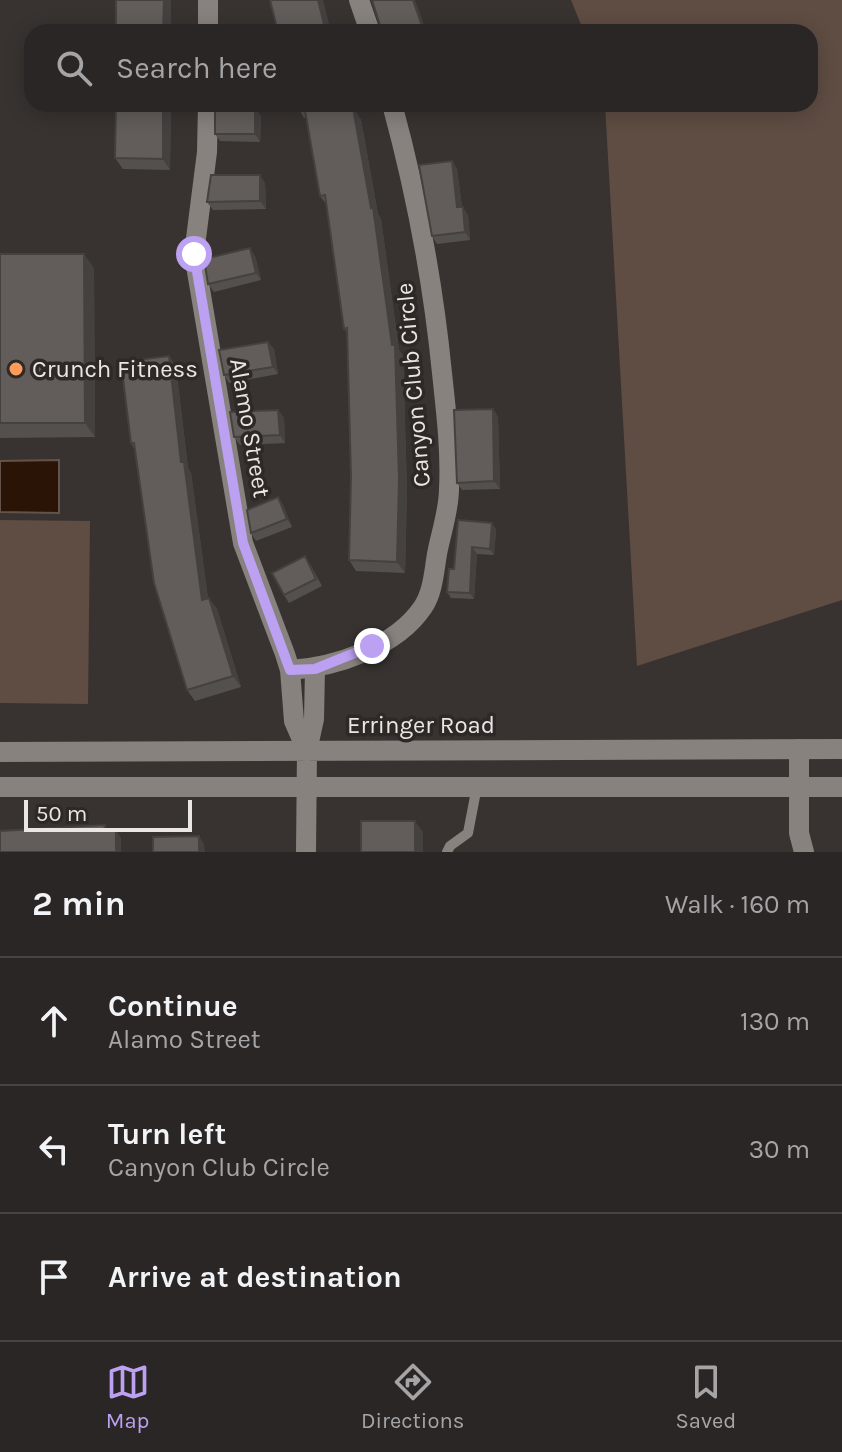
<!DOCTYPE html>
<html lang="en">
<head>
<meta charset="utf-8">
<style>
	:root { --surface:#2a2625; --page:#322e2d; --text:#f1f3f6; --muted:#a5a5a7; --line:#464342; --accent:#bca0f2 }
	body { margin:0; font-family:Karla,sans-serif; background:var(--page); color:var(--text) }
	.scale { position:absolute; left:24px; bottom:20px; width:168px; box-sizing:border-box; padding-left:8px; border:4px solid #e9e6e4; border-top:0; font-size:22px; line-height:28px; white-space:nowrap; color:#e9e6e4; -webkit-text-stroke:6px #2e2927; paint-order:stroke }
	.stop { position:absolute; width:24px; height:24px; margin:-18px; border:6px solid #bca0f2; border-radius:50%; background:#fff }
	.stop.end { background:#bca0f2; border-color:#fff; box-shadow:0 2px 8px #0008 }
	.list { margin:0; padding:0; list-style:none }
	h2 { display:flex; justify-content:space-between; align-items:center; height:104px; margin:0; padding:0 32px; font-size:34px }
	h2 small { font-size:26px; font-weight:400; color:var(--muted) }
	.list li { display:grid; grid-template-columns:52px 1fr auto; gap:24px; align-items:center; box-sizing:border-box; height:128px; padding:0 32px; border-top:2px solid var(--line) }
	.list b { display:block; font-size:30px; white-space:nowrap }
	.list p { margin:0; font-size:26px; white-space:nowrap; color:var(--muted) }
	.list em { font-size:26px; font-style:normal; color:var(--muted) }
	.icon { flex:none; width:44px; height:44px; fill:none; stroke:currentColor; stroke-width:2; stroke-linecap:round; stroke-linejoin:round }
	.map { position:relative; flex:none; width:842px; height:852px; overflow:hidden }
	.search { position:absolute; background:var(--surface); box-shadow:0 4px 20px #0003; left:24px; right:24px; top:24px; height:88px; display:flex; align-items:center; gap:20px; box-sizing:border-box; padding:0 28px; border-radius:24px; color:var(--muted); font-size:30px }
	.sheet { height:488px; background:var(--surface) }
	nav { display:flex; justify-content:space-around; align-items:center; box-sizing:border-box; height:112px; border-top:2px solid var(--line); background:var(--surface); font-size:22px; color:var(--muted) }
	nav a { display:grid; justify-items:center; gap:4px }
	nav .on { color:var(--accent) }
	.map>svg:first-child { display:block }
	.green { fill:#5f4d43 }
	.water { fill:#291406; stroke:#635349; stroke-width:2 }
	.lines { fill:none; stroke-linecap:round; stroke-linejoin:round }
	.lane { stroke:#87827e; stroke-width:10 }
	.street { stroke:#87827e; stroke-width:20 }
	.secondary { stroke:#87827e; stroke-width:20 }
	.wall { fill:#54504d }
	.shaded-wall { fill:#45413f }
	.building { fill:#625d5a; stroke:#45413f; stroke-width:2 }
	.route { stroke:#bca0f2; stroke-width:10 }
	.poi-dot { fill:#fe9b58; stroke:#2e2927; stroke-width:3 }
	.labels { text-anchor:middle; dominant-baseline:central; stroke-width:7; stroke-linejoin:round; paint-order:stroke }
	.poi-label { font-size:24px; fill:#e9e6e4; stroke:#2e2927; text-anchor:start }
	.street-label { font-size:24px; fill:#e9e6e4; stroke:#2e2927 }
</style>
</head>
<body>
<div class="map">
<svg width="842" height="852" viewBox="0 0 842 852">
	<rect width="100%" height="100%" fill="#383331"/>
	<path class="green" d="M 571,0 L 842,0 L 842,600 L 637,666 L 605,104 L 810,104 L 810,32 L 584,32 Z
		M 0,520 L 90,521 L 88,704 L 0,703 Z"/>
	<path class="water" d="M 59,460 L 59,513 L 0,512 L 0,461 Z"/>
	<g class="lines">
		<path class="lane" d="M 447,852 L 450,846 L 468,833 L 477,786"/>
		<path class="street" d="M 359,0 L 370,32
			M 208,32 L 208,0
			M 208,104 L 207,152 L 194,254 L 243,543 L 285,654 L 290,670 L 294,721 L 307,751
			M 290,670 C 336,667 396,647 423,607 C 433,592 434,572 437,554 C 441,533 449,510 449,489 C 451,451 446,411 442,373 C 433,282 416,192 392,104
			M 799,749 L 799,833 L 804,852
			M 307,751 L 314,719 L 315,669"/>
		<path class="secondary" d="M 0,752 L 842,749
			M 0,787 L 842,787
			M 306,852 L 307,751"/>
	</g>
	<path class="wall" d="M 116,104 L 171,104 L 170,170 L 123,169 L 115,158 Z
		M 296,104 L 350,104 L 351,109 L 353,108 L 361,120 L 378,214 L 381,219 L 399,350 L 403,356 L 407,490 L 405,573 L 356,571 L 349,560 L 351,477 L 347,333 L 344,329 L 327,205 L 320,196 L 306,117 L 304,118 Z
		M 403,104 L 447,104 L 407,110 Z
		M 261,116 L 260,142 L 220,141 L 215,134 Z
		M 452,161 L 457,169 L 462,207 L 468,215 L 470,240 L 437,244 L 432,236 Z
		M 265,183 L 266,209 L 213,210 L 207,202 Z
		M 0,254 L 94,268 L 95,437 L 0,438 Z
		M 255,256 L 261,280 L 214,292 L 208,284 Z
		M 268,342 L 274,349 L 278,374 L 229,383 L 224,375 Z
		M 169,356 L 176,367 L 188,468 L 191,473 L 208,598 L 217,609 L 241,687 L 195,701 L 187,690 L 135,450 L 131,443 Z
		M 493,409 L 498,417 L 500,489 L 462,490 L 457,483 Z
		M 278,410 L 284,418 L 285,443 L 240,445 L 234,437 Z
		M 278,497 L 283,505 L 292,527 L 256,541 L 251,533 Z
		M 458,520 L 496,529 L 494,555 L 477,554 L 474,599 L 451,598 L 447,592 L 454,569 Z
		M 310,564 L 322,586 L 289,603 L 284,595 Z"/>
	<path class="shaded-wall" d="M 164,0 L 171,0 L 171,32 L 163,32 Z
		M 318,0 L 323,0 L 331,32 L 326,32 Z
		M 413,0 L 415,0 L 426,30 L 425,26 L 430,32 L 426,32 L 422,26 Z
		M 163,104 L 171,104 L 170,170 L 163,159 Z
		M 344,104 L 350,104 L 354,121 L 346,110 Z
		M 255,108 L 261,116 L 260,142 L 255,134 Z
		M 353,108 L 361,120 L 378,214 L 381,219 L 399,350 L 403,356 L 407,490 L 405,573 L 397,562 L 392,345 L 371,208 Z
		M 452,161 L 457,169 L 463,215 L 457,207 Z
		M 260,175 L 265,183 L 266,209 L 260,201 Z
		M 463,207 L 468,215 L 470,240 L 465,232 Z
		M 250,248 L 255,256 L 261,280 L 256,273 Z
		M 84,254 L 94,268 L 95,437 L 85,423 Z
		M 268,342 L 274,349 L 278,374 L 273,367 Z
		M 169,356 L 176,367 L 188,468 L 191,473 L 210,611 L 202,600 L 181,462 Z
		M 493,409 L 498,417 L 500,489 L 494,481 Z
		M 278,410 L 284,418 L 285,443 L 280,435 Z
		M 278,497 L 283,505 L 292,527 L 287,519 Z
		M 492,523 L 496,529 L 494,555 L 490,549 Z
		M 472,547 L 477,554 L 474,599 L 470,593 Z
		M 209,598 L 217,609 L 241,687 L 233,676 Z
		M 415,821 L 423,832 L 423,852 L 415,852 Z
		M 116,830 L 121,838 L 121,852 L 116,852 Z
		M 199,836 L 204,844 L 205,852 L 199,852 Z"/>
	<path class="building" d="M 116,0 L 164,0 L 163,32 L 116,32 Z
		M 270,0 L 318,0 L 326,32 L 278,32 Z
		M 372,0 L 413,0 L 422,26 L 425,26 L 426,32 L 382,32 Z
		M 116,104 L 163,104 L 163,159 L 115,158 Z
		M 296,104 L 344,104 L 346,110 L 353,108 L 371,208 L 373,207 L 392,345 L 395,345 L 399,479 L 397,562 L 349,560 L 351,477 L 347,328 L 344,329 L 325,195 L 320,196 L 304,105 L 297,106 Z
		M 215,108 L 255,108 L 255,134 L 215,134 Z
		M 452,161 L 457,207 L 463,207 L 465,232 L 432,236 L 419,165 Z
		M 211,175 L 260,175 L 260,201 L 207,202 Z
		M 250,248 L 256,273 L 208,284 L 204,259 Z
		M 0,254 L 84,254 L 85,423 L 0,423 Z
		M 268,342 L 273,367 L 224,375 L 219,350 Z
		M 169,356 L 181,462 L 184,462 L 202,600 L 209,598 L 233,676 L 187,690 L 154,583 L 134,443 L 131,443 L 121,362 Z
		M 493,409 L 494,481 L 457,483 L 454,410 Z
		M 278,410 L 280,435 L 234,437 L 230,412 Z
		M 278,497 L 287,519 L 251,533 L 247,510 Z
		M 458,520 L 492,523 L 490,549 L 472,547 L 470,593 L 447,592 L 449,569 L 454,569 Z
		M 305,556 L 316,579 L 284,595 L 272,573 Z
		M 361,821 L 415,821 L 415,852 L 361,852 Z
		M 105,825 L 104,830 L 116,830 L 116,852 L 0,852 L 0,831 Z
		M 199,836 L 199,852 L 153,852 L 153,837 Z"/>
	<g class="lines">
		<path class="route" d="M 194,254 L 243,543 L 290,670 L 315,669 L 372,646"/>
	</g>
	<circle class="poi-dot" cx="16" cy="369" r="8"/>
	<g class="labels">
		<g class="poi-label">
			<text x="32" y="369">Crunch Fitness</text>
		</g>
		<g class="street-label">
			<text transform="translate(413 385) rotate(-95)">Canyon Club Circle</text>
			<text transform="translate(250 428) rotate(80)">Alamo Street</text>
			<text x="421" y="725">Erringer Road</text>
		</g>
	</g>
</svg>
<div class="scale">50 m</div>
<div class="stop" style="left:194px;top:254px"></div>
<div class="stop end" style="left:372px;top:646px"></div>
<div class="search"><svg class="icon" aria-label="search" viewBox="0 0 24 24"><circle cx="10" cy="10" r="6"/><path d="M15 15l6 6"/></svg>Search here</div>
</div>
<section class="sheet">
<h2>2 min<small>Walk · 160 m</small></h2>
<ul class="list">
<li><svg class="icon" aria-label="ahead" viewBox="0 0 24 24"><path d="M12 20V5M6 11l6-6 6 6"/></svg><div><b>Continue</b><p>Alamo Street</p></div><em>130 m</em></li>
<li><svg class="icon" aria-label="left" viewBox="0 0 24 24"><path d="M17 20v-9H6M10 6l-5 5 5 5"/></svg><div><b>Turn left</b><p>Canyon Club Circle</p></div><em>30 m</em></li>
<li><svg class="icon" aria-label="arrive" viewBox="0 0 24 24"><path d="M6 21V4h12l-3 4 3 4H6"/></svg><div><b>Arrive at destination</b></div></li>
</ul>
</section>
<nav>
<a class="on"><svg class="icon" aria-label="map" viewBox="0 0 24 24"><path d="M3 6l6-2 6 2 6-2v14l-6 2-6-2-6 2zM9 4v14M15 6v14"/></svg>Map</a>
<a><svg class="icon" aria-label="directions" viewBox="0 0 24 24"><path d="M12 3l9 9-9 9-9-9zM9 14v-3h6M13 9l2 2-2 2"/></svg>Directions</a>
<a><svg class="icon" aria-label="saved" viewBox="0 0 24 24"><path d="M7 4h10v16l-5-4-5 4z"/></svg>Saved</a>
</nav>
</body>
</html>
